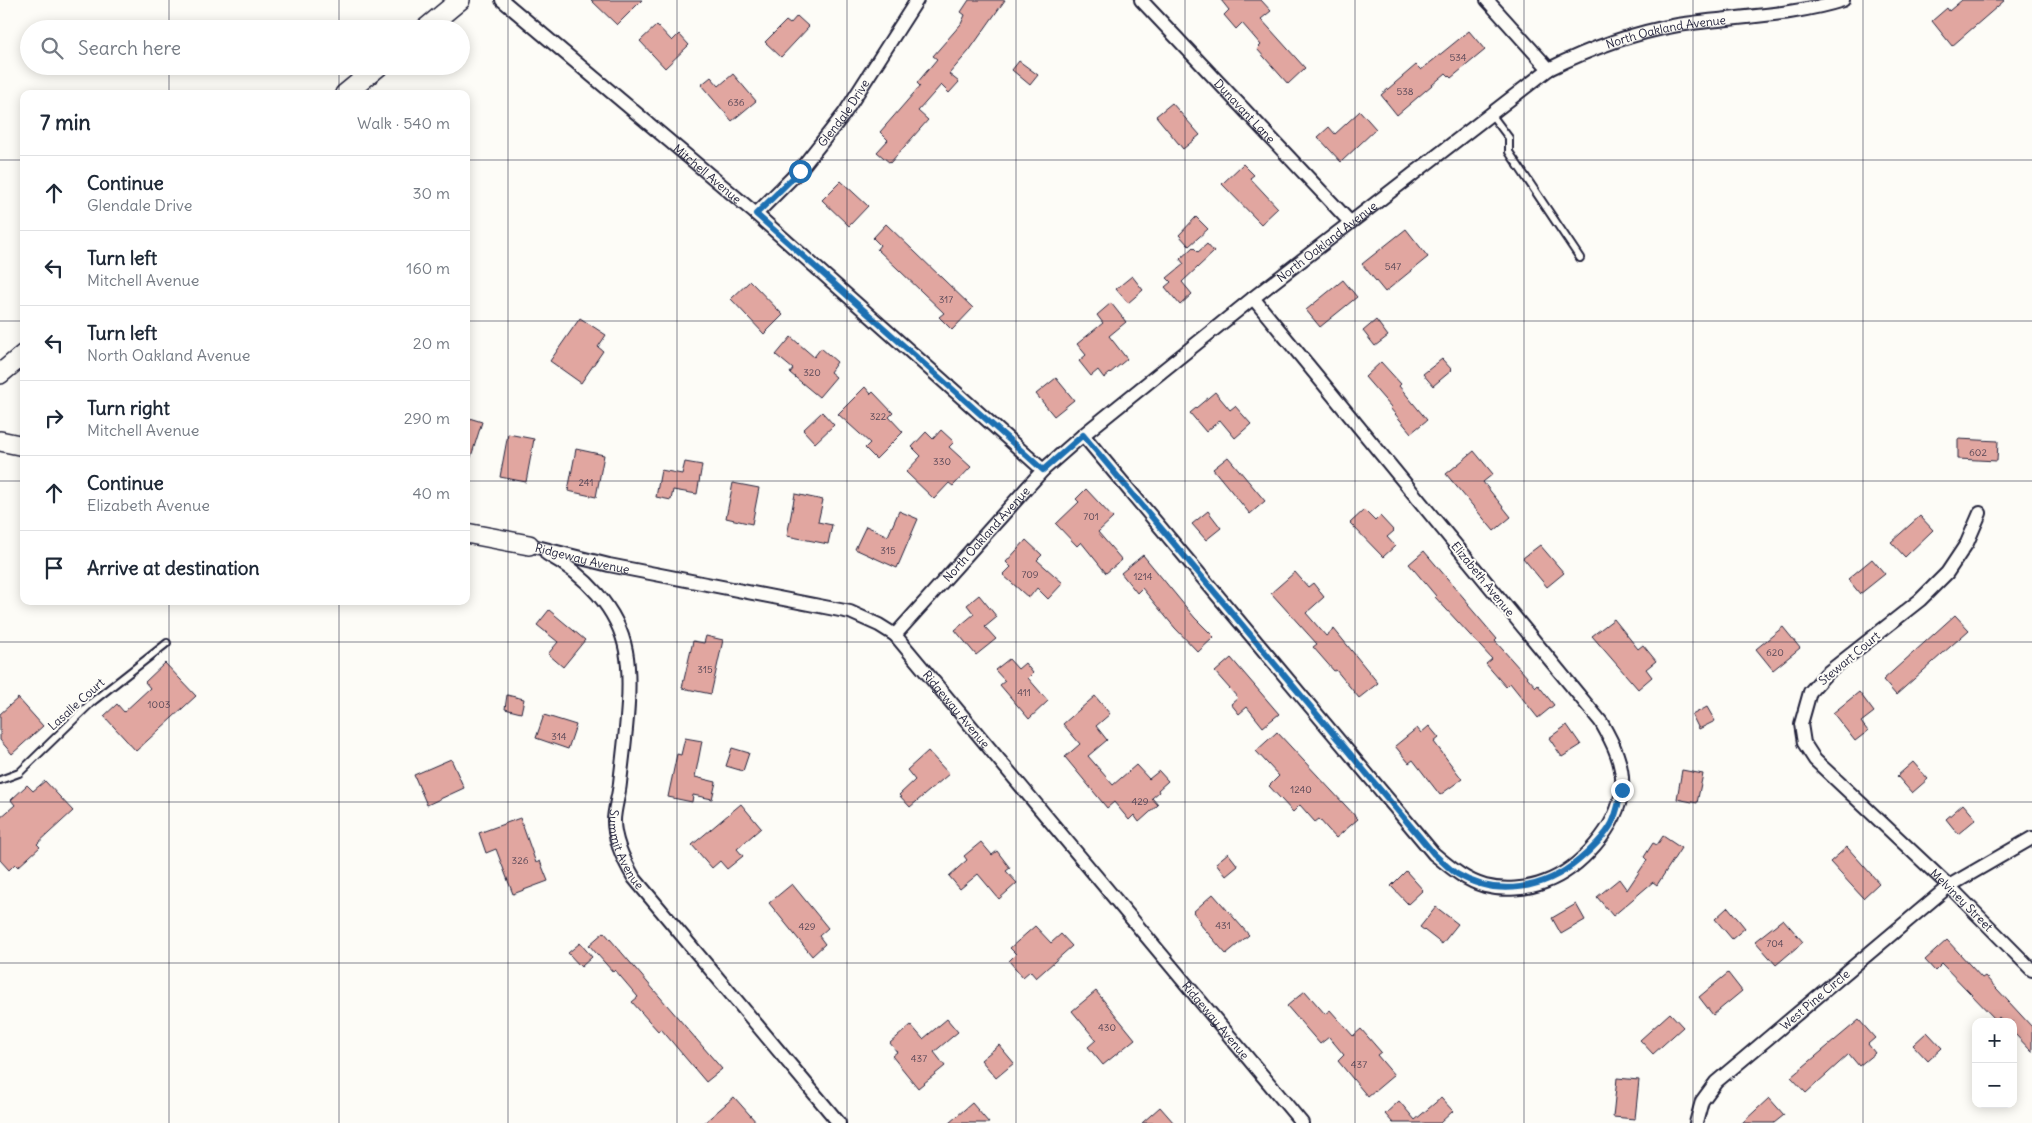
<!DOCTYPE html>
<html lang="en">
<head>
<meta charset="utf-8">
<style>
	:root { --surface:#fff; --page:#f2f2f3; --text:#1f2937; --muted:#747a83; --line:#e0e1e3 }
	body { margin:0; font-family:Delius,sans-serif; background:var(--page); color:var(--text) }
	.controls { position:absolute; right:15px; bottom:15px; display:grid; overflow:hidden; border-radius:10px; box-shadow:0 2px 12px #0003 }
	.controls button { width:45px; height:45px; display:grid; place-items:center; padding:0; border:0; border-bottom:1px solid var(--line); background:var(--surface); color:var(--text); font:25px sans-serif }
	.stop { position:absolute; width:15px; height:15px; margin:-11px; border:4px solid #1f6fb2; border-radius:50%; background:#fff }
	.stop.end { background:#1f6fb2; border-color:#fff; box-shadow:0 1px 5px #0008 }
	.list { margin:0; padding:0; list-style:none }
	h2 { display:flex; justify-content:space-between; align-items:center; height:65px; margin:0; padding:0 20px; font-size:21px }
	h2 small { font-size:16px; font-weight:400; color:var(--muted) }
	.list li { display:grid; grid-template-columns:32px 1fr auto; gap:15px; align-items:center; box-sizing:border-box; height:75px; padding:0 20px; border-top:1px solid var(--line) }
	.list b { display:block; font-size:19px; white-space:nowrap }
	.list p { margin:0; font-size:16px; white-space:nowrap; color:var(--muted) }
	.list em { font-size:16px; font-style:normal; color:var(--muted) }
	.icon { flex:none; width:28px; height:28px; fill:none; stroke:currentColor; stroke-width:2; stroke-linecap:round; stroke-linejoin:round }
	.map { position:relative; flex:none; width:2032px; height:1123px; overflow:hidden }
	.search { position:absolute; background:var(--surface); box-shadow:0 2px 12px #0003; left:20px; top:20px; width:450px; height:55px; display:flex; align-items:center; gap:12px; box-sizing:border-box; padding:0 18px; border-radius:28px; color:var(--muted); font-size:19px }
	.panel { position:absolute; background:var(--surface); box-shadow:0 2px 12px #0003; left:20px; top:90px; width:450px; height:515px; border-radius:10px }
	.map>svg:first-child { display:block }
	.building { fill:#e1a6a0; stroke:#22223b }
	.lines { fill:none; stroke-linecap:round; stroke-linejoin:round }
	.lane-casing { stroke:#22223b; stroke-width:10 }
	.street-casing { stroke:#22223b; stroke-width:16 }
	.secondary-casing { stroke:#22223b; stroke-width:22 }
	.lane { stroke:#fdfcf7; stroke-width:6 }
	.street { stroke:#fdfcf7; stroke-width:12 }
	.secondary { stroke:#fdfcf7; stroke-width:19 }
	.route { stroke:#1f6fb2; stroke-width:6 }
	.grid { fill:none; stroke:#22223b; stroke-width:1; stroke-opacity:0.55 }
	.labels { text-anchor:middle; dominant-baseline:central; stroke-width:4; stroke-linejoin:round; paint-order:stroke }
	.number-label { font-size:10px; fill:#524354 }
	.street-label { font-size:12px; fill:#22223b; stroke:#fdfcf7 }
</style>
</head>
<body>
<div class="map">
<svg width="2032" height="1123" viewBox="0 0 2032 1123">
	<rect width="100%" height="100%" fill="#fdfcf7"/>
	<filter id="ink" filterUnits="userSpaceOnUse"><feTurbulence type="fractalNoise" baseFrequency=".02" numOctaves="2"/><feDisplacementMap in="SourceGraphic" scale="10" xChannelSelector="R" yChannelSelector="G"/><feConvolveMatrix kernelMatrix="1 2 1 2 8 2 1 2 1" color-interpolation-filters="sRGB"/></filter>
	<g filter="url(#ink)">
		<path class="building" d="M 591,0 L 642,0 L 617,25 Z
			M 969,0 L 1005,0 L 969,51 L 949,74 L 959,82 L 949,93 L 941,85 L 918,111 L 928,120 L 890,163 L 877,152 L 888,140 L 880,132 L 920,86 L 917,83 L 937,59 L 933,56 L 961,24 L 965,15 L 961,12 Z
			M 1221,0 L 1261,0 L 1271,11 L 1261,19 L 1305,68 L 1288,84 L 1257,49 L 1261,45 L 1242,23 L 1236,29 L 1224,15 L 1229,10 Z
			M 1962,0 L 2005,0 L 1952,46 L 1932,21 L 1947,8 L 1949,11 Z
			M 797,16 L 809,27 L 781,57 L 765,42 L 786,21 L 790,24 Z
			M 657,25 L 672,41 L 679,34 L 689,45 L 665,68 L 640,41 Z
			M 1469,31 L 1485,50 L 1451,78 L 1446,73 L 1397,115 L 1381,95 L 1416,65 L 1421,70 Z
			M 1019,61 L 1038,75 L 1030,85 L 1012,70 Z
			M 733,74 L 756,101 L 732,121 L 701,85 L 711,77 L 719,86 Z
			M 1172,103 L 1200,135 L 1183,149 L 1156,116 Z
			M 1360,111 L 1376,129 L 1341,162 L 1318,137 L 1329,127 L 1335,134 Z
			M 1243,164 L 1254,175 L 1250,178 L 1278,208 L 1261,224 L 1222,184 Z
			M 841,181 L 868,206 L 849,226 L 822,200 Z
			M 1196,217 L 1208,229 L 1189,246 L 1179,235 Z
			M 886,224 L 973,308 L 952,330 L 939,317 L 944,313 L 877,249 L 880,245 L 873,238 Z
			M 1406,229 L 1428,257 L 1385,292 L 1362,264 Z
			M 1207,244 L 1214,252 L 1182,282 L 1192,294 L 1180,305 L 1165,287 L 1171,282 L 1167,278 L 1184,264 L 1180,259 L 1193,247 L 1198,252 Z
			M 1132,276 L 1143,290 L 1128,303 L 1116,289 Z
			M 1343,280 L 1357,297 L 1320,327 L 1306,310 Z
			M 750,281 L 783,315 L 764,334 L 731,299 Z
			M 1111,303 L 1126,322 L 1109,336 L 1127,359 L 1104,378 L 1098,370 L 1091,376 L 1079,361 L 1086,355 L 1077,344 L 1103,323 L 1097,315 Z
			M 580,318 L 606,335 L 598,347 L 603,351 L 581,383 L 550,361 Z
			M 1376,320 L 1388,336 L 1375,346 L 1363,331 Z
			M 791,337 L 814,357 L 821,348 L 837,362 L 830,372 L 836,377 L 819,397 L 790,373 L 793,369 L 776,355 Z
			M 1442,359 L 1452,370 L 1433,386 L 1423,374 Z
			M 1381,362 L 1401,384 L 1399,386 L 1427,420 L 1411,433 L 1390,408 L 1391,407 L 1365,377 Z
			M 1056,378 L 1074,400 L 1054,416 L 1036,394 Z
			M 865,387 L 871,394 L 873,392 L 893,413 L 889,417 L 903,432 L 876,459 L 865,448 L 870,443 L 838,414 Z
			M 1215,392 L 1230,410 L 1235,406 L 1251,424 L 1235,438 L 1220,420 L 1206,432 L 1190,413 Z
			M 822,412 L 834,425 L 815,443 L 803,430 Z
			M 466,417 L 482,422 L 469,463 L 466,462 Z
			M 941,430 L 954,442 L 949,447 L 971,467 L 953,486 L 949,483 L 934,499 L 906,472 L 921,456 L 912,447 L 926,432 L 933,439 Z
			M 508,434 L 534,439 L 526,482 L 500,477 Z
			M 1958,439 L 1998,441 L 1997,461 L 1958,459 Z
			M 576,449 L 604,455 L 596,497 L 568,491 Z
			M 1474,451 L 1493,474 L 1483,482 L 1511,517 L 1494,531 L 1446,474 Z
			M 1228,457 L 1265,501 L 1250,514 L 1213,469 Z
			M 685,462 L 702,465 L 697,494 L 673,490 L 671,500 L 656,497 L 661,470 L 682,474 Z
			M 733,483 L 759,488 L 752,524 L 726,518 Z
			M 1086,489 L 1113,518 L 1098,532 L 1122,560 L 1106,573 L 1081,542 L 1077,546 L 1056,524 L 1079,502 L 1076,499 Z
			M 795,494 L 823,500 L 818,522 L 832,525 L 828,544 L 787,536 Z
			M 1364,510 L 1375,521 L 1380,516 L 1394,531 L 1387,537 L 1395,546 L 1383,557 L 1350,523 Z
			M 899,511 L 918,519 L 897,568 L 855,549 L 866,526 L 888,536 Z
			M 1208,511 L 1221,528 L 1206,540 L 1192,524 Z
			M 1920,516 L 1933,530 L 1905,557 L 1891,542 Z
			M 1026,540 L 1042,555 L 1037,560 L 1063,583 L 1048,599 L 1037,588 L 1029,598 L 1003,575 L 1011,567 L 1006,562 Z
			M 1540,545 L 1564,573 L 1547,587 L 1523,558 Z
			M 1424,551 L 1469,604 L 1468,605 L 1497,639 L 1495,641 L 1536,687 L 1538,685 L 1554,705 L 1538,718 L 1510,683 L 1506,687 L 1486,664 L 1492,659 L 1435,597 L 1436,596 L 1409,564 Z
			M 1143,555 L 1195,618 L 1214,637 L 1198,652 L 1175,628 L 1142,588 L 1137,593 L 1121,573 Z
			M 1872,559 L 1885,574 L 1860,594 L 1848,579 Z
			M 1295,572 L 1308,587 L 1313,583 L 1324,597 L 1306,613 L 1326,636 L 1334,629 L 1378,683 L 1359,698 L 1336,670 L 1334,671 L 1313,647 L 1317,644 L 1271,593 Z
			M 979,595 L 997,617 L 985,627 L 996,639 L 976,655 L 955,630 L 974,614 L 967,605 Z
			M 549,610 L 585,640 L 563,667 L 548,654 L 558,642 L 537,625 Z
			M 1955,615 L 1969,630 L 1896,695 L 1883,680 Z
			M 1614,619 L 1638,649 L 1643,645 L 1656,661 L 1646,669 L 1652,677 L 1638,689 L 1592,636 Z
			M 1783,627 L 1800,648 L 1773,670 L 1756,649 Z
			M 706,636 L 723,640 L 711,694 L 682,688 L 693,641 L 704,643 Z
			M 1231,658 L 1279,714 L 1263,727 L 1247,707 L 1239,714 L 1231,704 L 1238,698 L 1215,672 Z
			M 1009,659 L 1018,669 L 1025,663 L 1033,673 L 1028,678 L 1048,701 L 1029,719 L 1000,685 L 1005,681 L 995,670 Z
			M 165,663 L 196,696 L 136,751 L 104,716 L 117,704 L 124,712 L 150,688 L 145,682 Z
			M 1859,692 L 1874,712 L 1861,722 L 1868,731 L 1855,741 L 1833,713 Z
			M 507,695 L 524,699 L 521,713 L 505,709 Z
			M 1095,696 L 1110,714 L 1096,726 L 1107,740 L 1088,756 L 1113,785 L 1136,765 L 1149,779 L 1159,771 L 1168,781 L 1158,790 L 1159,792 L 1152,798 L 1158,805 L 1139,822 L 1134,815 L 1129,820 L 1114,802 L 1107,808 L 1065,757 L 1080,744 L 1063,724 Z
			M 18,698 L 43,726 L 12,754 L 0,740 L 0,714 Z
			M 1707,707 L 1715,721 L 1699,729 L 1692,715 Z
			M 544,715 L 576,725 L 568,749 L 536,738 Z
			M 1567,725 L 1581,745 L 1562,757 L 1549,738 Z
			M 1429,726 L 1439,738 L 1434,742 L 1462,779 L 1440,795 L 1413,760 L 1409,763 L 1395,746 L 1417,728 L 1421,733 Z
			M 1277,732 L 1358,819 L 1336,838 L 1319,819 L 1315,822 L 1300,805 L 1293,812 L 1269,786 L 1279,776 L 1256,751 Z
			M 685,738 L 702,741 L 695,777 L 716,782 L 712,799 L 693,795 L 692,802 L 668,797 L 677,754 L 681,755 Z
			M 732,748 L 749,753 L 743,771 L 726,766 Z
			M 928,751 L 949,774 L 910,807 L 899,795 L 915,780 L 907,770 Z
			M 451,759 L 464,788 L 427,805 L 414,775 Z
			M 1913,762 L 1928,779 L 1912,793 L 1897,776 Z
			M 1682,770 L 1703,774 L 1697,803 L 1677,799 Z
			M 45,781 L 73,811 L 37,844 L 40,847 L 18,867 L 15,864 L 9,870 L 0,860 L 0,818 L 15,805 L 11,800 L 27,785 L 33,791 Z
			M 741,804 L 761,828 L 737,849 L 743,856 L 727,869 L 720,861 L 712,868 L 692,845 Z
			M 1963,804 L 1976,819 L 1958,834 L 1946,819 Z
			M 520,818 L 536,863 L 540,861 L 548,881 L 513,894 L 496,849 L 486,853 L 479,833 Z
			M 1663,836 L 1681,848 L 1657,885 L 1653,882 L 1613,916 L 1597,897 L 1619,879 L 1627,890 L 1647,860 L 1644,857 L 1653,843 L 1657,845 Z
			M 981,842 L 992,855 L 997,851 L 1010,868 L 1006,871 L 1017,883 L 999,899 L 978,874 L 960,889 L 949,876 L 967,860 L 964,856 Z
			M 1847,847 L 1879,883 L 1863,898 L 1830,862 Z
			M 1228,853 L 1238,866 L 1226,876 L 1216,863 Z
			M 1406,871 L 1423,890 L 1408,904 L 1391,886 Z
			M 792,884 L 828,928 L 819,936 L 825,944 L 812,956 L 769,903 Z
			M 1213,894 L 1249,935 L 1226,954 L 1199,923 L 1201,922 L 1193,912 Z
			M 1576,904 L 1585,920 L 1561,934 L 1552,918 Z
			M 1436,907 L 1458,924 L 1442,944 L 1420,927 Z
			M 1728,907 L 1745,928 L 1732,939 L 1715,919 Z
			M 1783,919 L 1803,942 L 1776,965 L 1755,941 Z
			M 1035,926 L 1051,943 L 1061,934 L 1072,946 L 1036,978 L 1030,971 L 1023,977 L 1009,961 L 1016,954 L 1010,948 Z
			M 604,932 L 722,1069 L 706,1082 L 661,1029 L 658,1031 L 632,1002 L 638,997 L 615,970 L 613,972 L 589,945 Z
			M 1947,940 L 1982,978 L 1985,976 L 2032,1027 L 2032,1052 L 2013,1032 L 2013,1022 L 2004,1022 L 1999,1017 L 1996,1020 L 1942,964 L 1935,971 L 1925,960 Z
			M 580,943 L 592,957 L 581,967 L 568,953 Z
			M 1728,973 L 1742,991 L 1713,1015 L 1699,997 Z
			M 1096,991 L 1135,1039 L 1103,1065 L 1088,1047 L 1096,1040 L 1072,1011 Z
			M 1305,991 L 1325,1014 L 1330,1010 L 1353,1036 L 1361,1029 L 1381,1052 L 1377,1055 L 1394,1075 L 1368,1097 L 1338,1061 L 1344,1055 L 1329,1037 L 1320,1044 L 1287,1006 Z
			M 1670,1013 L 1683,1027 L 1653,1054 L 1640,1040 Z
			M 947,1019 L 958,1032 L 934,1052 L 945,1066 L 918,1088 L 892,1056 L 897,1052 L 890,1043 L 911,1025 L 923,1039 Z
			M 1859,1020 L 1875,1038 L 1868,1044 L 1875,1053 L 1859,1066 L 1849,1054 L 1806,1093 L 1791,1077 Z
			M 1927,1032 L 1942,1048 L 1928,1061 L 1913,1045 Z
			M 999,1045 L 1014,1063 L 996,1078 L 981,1060 Z
			M 1617,1078 L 1639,1080 L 1635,1119 L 1613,1117 Z
			M 734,1097 L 757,1123 L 704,1123 Z
			M 1441,1098 L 1453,1111 L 1440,1123 L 1393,1123 L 1385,1114 L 1399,1101 L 1415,1120 Z
			M 1769,1098 L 1784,1115 L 1774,1123 L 1742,1123 Z
			M 972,1103 L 989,1123 L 949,1123 Z
			M 1160,1107 L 1174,1123 L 1142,1123 Z"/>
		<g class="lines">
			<defs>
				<path id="lane" d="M 1491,114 L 1509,138 L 1509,152 L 1580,258
					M 0,780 L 19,773 L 92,702 L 167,643"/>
				<g id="street">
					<path id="s1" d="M 502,0 L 756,214 L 1043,470"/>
					<path id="s2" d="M 1141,0 L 1350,222"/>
					<path d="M 1487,0 L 1549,69"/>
					<path id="s3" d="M 756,214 L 799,171 L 844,114 L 917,0"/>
					<path d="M 1083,435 L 1434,854 C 1450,867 1464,880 1485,886 C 1504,891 1527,889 1545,882 C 1580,869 1618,827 1622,789 C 1624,764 1613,743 1601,722 L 1253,298"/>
					<path id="s4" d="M 1980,513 L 1967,543 L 1947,573 L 1920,600 L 1826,674 L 1810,692 L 1801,724 L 1804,743 L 1815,760 L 1949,886 L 2032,970"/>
					<path id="s5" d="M 529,545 L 609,565 L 850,612 L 879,625 L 895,635 L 1302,1123"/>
					<path id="s6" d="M 547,554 C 584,574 618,608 626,651 C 633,688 624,745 620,783 C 619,796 614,809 614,821 C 614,841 624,861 634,878 L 839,1123"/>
					<path id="s7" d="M 895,635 L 1043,470 L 1083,435 L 1253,298 L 1549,69 C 1591,48 1632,33 1678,25 C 1733,16 1790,17 1843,0"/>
					<path id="s8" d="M 1696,1123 L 1702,1101 L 1716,1082 L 1949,886 L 2032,838"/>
				</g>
				<path id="secondary" d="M 425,29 L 460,0
					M 345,94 L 379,66
					M 0,374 L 24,354
					M 0,441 L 24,446
					M 466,533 L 529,545"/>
			</defs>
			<use href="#lane" class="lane-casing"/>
			<use href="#street" class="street-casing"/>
			<use href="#secondary" class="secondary-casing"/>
			<use href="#lane" class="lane"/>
			<use href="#street" class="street"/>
			<use href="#secondary" class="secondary"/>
		</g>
	</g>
	<g class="lines" filter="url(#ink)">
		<path class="route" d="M 800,171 L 756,214 L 1043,470 L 1083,435 L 1434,854 C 1441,860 1449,869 1457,874 C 1497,898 1545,889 1579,860 C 1589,852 1606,835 1612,823 C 1617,813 1619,800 1622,790"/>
	</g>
	<path class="grid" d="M 169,0 L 169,29M 339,0 L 339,29M 508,0 L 508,1123M 677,0 L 677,1123M 847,0 L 847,1123M 1016,0 L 1016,1123M 1185,0 L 1185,1123M 1355,0 L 1355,1123M 1524,0 L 1524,1123M 1693,0 L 1693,1123M 1863,0 L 1863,1123M 169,66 L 169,94M 339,66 L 339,94M 0,160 L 24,160M 466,160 L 2032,160M 0,321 L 24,321M 466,321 L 2032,321M 0,481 L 24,481M 466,481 L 2032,481M 169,601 L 169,1123M 339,601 L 339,1123M 0,642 L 2032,642M 0,802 L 2032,802M 0,963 L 2032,963"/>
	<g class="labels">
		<g class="number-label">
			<text x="1458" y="57">534</text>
			<text x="1405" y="91">538</text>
			<text x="736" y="102">636</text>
			<text x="1393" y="266">547</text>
			<text x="946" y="299">317</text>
			<text x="812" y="372">320</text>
			<text x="878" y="416">322</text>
			<text x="1978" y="452">602</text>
			<text x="942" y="461">330</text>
			<text x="586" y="482">241</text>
			<text x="1091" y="516">701</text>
			<text x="888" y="550">315</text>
			<text x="1030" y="574">709</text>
			<text x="1143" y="576">1214</text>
			<text x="1775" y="652">620</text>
			<text x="705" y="669">315</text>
			<text x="1024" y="692">411</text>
			<text x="159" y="704">1003</text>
			<text x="559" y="736">314</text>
			<text x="1301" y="789">1240</text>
			<text x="1140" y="801">429</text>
			<text x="520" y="860">326</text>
			<text x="1223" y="925">431</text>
			<text x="807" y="926">429</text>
			<text x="1775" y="943">704</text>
			<text x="1107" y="1027">430</text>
			<text x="919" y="1058">437</text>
			<text x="1359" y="1064">437</text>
		</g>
		<g class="street-label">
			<text stroke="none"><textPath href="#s7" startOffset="991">North Oakland Avenue</textPath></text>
			<text stroke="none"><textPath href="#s2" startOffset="152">Dunavant Lane</textPath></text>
			<text stroke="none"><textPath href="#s3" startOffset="134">Glendale Drive</textPath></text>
			<text stroke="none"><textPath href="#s1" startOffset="269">Mitchell Avenue</textPath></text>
			<text stroke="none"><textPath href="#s7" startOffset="586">North Oakland Avenue</textPath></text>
			<text stroke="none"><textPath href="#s7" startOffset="136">North Oakland Avenue</textPath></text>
			<text stroke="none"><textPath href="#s5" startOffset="55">Ridgeway Avenue</textPath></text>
			<text transform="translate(1483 579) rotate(51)">Elizabeth Avenue</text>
			<text transform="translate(1849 658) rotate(-40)">Stewart Court</text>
			<text transform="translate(76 704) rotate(-42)">Lasalle Court</text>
			<text stroke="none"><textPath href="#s5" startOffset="475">Ridgeway Avenue</textPath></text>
			<text stroke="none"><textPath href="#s6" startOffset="331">Summit Avenue</textPath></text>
			<text stroke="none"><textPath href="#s4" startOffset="526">Melviney Street</textPath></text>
			<text stroke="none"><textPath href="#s8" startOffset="175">West Pine Circle</textPath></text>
			<text stroke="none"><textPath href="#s5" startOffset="880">Ridgeway Avenue</textPath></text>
		</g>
	</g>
</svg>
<div class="controls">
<button>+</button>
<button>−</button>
</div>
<div class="stop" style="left:800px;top:171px"></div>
<div class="stop end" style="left:1622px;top:790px"></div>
<div class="search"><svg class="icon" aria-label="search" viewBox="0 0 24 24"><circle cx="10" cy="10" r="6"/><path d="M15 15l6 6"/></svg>Search here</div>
<section class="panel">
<h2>7 min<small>Walk · 540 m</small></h2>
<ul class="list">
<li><svg class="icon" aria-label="ahead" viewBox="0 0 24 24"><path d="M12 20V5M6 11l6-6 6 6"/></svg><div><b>Continue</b><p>Glendale Drive</p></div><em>30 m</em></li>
<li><svg class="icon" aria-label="left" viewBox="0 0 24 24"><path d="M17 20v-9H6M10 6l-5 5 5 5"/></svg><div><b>Turn left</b><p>Mitchell Avenue</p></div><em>160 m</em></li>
<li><svg class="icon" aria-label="left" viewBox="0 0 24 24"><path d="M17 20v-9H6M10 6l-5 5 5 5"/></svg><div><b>Turn left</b><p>North Oakland Avenue</p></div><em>20 m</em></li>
<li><svg class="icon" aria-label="right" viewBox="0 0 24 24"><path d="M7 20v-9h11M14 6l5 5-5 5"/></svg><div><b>Turn right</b><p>Mitchell Avenue</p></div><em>290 m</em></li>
<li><svg class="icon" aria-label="ahead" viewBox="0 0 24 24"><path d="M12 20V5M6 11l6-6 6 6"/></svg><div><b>Continue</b><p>Elizabeth Avenue</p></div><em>40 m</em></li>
<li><svg class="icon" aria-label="arrive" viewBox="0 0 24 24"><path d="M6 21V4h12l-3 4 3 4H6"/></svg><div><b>Arrive at destination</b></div></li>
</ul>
</section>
</div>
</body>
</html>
